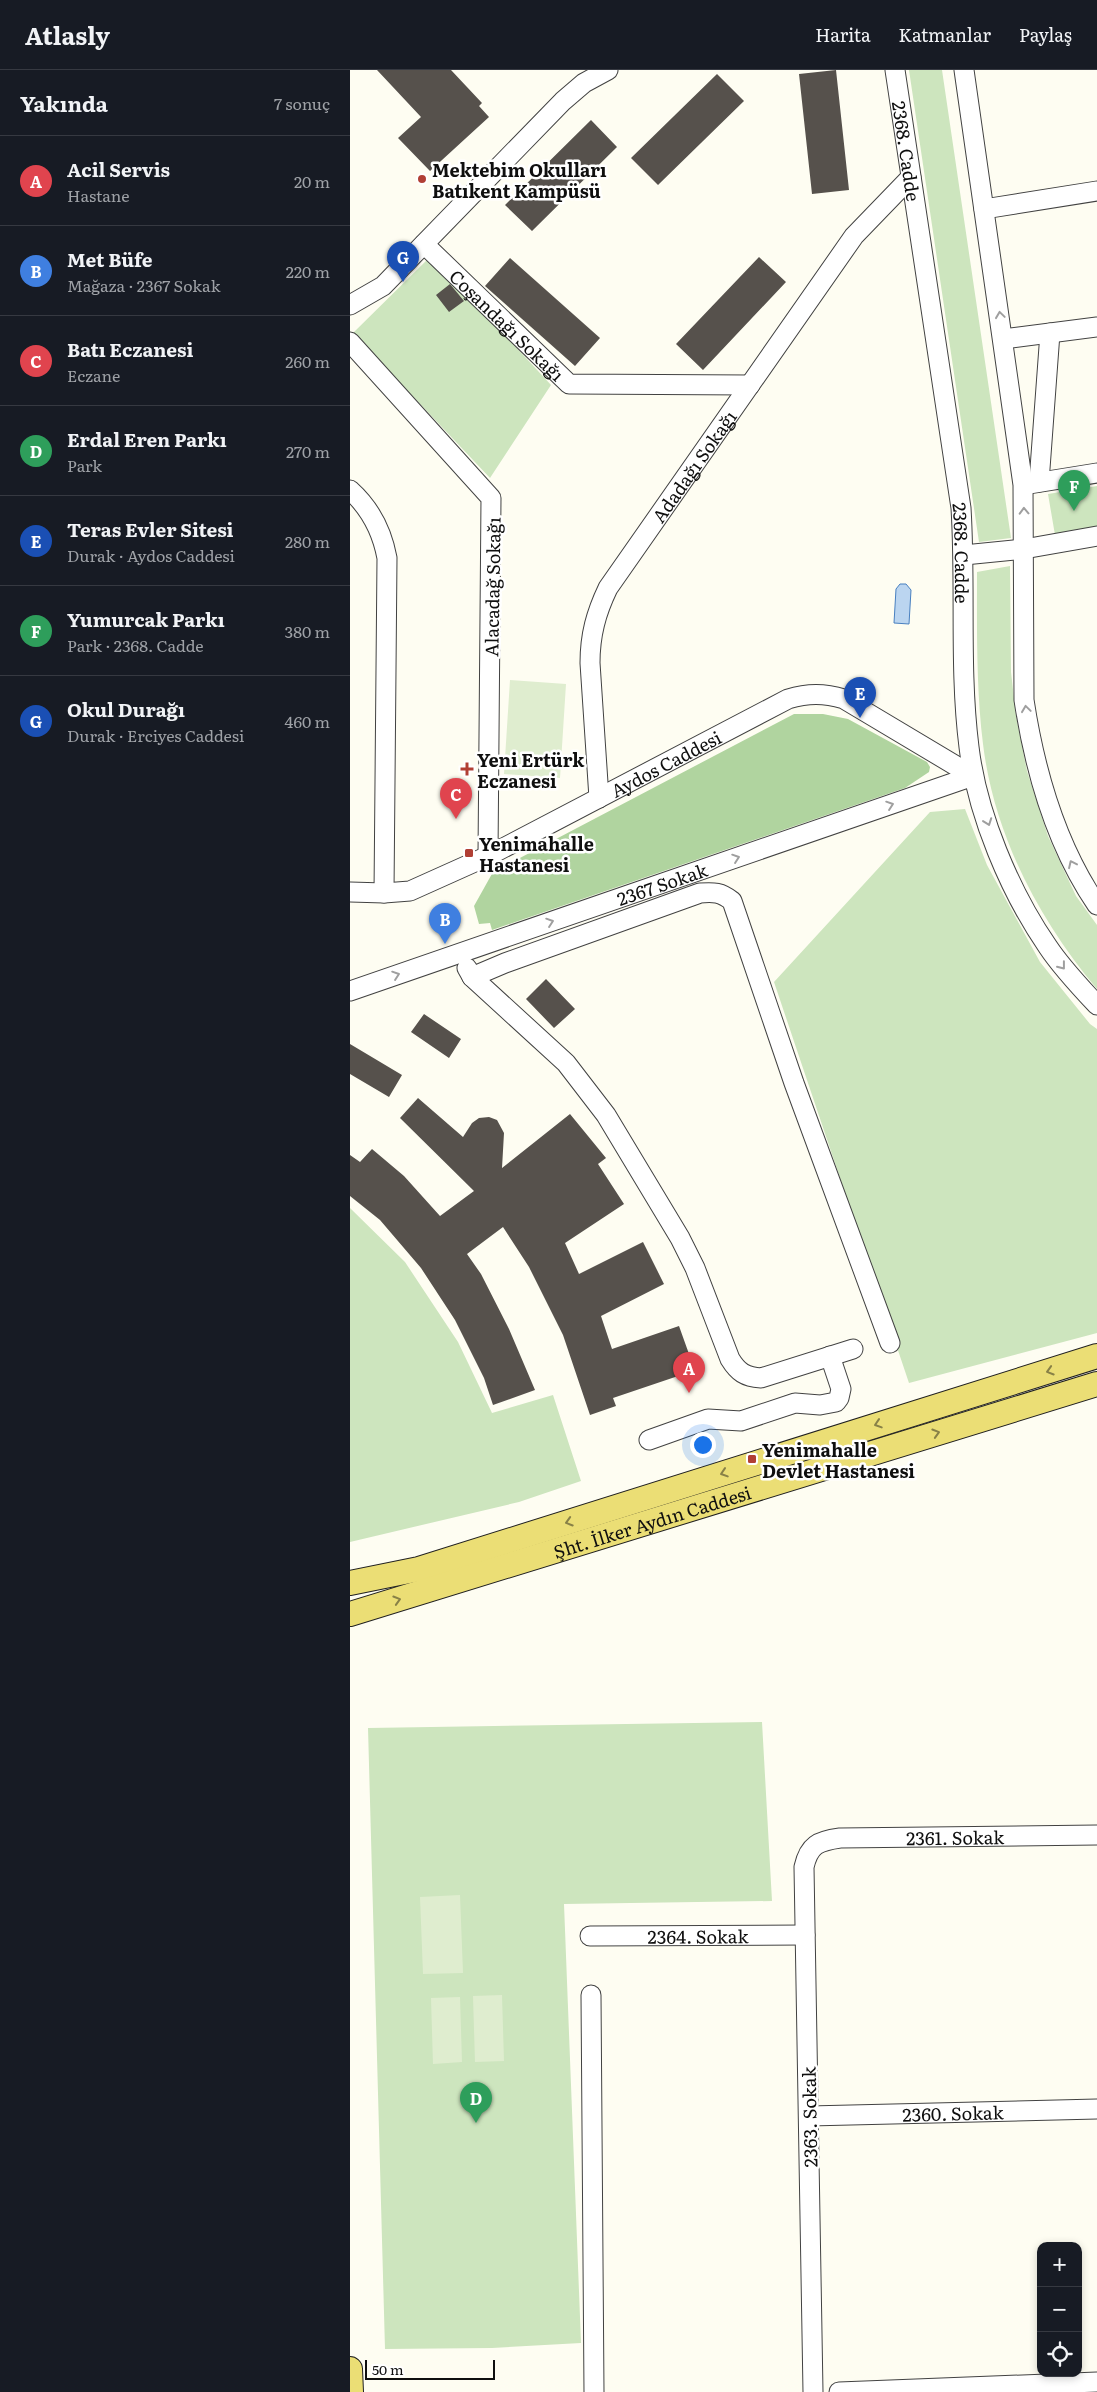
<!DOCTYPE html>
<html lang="tr">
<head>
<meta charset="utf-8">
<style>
	:root { --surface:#171b24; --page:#20242c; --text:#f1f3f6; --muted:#9ea1a6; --line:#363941; --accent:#d93025 }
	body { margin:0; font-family:Literata,serif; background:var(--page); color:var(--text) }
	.controls { position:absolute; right:15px; bottom:15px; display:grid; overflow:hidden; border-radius:10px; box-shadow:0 2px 8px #0003 }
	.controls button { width:45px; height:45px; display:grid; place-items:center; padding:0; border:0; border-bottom:1px solid var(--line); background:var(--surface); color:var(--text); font:25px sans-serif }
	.scale { position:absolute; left:15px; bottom:12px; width:130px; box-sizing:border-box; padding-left:5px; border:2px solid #0f0f0f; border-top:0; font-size:14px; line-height:18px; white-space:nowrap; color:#0f0f0f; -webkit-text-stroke:4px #fff; paint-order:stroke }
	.you { position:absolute; left:352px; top:1374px; width:18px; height:18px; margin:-12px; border:4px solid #fff; border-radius:50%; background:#1a73e8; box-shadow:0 0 0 8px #1a73e833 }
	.badge { display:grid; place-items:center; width:32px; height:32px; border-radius:50%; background:var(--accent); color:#fff; font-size:16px; font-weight:700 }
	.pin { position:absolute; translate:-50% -41px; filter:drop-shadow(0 1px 2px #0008) }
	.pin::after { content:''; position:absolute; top:26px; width:18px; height:15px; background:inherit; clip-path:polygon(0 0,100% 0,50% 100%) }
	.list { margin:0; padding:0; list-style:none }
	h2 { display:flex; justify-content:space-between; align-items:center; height:65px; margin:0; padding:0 20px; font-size:21px }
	h2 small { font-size:16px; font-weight:400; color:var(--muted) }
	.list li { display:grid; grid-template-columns:32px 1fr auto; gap:15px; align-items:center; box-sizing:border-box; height:90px; padding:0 20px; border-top:1px solid var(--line) }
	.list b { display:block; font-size:19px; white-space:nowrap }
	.list p { margin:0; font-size:16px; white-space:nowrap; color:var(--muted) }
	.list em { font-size:16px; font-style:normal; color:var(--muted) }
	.icon { flex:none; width:28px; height:28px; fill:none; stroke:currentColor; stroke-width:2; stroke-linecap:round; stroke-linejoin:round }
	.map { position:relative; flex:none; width:747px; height:2322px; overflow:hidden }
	header { display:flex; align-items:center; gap:30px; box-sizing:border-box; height:70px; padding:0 25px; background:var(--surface); border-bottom:1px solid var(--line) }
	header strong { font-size:24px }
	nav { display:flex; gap:28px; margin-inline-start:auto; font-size:18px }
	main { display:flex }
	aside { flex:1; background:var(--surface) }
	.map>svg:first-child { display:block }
	.green { fill:#cde5be }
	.forest { fill:#b0d49f }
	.pitch { fill:#dfedcf }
	.water { fill:#bbd5f0; stroke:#4980c0 }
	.building { fill:#56514c }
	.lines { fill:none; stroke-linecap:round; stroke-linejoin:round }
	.minor-casing { stroke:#424242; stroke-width:21 }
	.major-casing { stroke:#202020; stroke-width:26 }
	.minor { stroke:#fff; stroke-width:19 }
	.major { stroke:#ebde75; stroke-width:24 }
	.oneway { stroke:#9f9f9f }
	.oneway2 { stroke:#888147 }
	.poi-dot { fill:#b13f34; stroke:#fff; stroke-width:2 }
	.labels { text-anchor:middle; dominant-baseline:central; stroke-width:5; stroke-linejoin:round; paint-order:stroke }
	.street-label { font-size:18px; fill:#0f0f0f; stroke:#fff }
	.poi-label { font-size:18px; font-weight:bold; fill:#0f0f0f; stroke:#fff; text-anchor:start }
</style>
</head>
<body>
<header>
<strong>Atlasly</strong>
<nav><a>Harita</a><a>Katmanlar</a><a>Paylaş</a></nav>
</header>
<main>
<aside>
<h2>Yakında<small>7 sonuç</small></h2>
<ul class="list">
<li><span class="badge" style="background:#e0444e">A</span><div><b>Acil Servis</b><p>Hastane</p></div><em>20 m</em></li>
<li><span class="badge" style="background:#3f7fe0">B</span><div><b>Met Büfe</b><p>Mağaza · 2367 Sokak</p></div><em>220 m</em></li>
<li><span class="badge" style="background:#e0444e">C</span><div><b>Batı Eczanesi</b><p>Eczane</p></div><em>260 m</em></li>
<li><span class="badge" style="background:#2e9e5b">D</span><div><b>Erdal Eren Parkı</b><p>Park</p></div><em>270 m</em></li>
<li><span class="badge" style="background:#1a4fb4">E</span><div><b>Teras Evler Sitesi</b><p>Durak · Aydos Caddesi</p></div><em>280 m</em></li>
<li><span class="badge" style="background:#2e9e5b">F</span><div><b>Yumurcak Parkı</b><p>Park · 2368. Cadde</p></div><em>380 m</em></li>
<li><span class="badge" style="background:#1a4fb4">G</span><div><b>Okul Durağı</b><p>Durak · Erciyes Caddesi</p></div><em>460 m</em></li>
</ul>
</aside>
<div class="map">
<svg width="747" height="2322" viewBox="0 0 747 2322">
	<rect width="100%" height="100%" fill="#fefdf2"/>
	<path class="green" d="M 559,0 L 592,0 L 661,468 L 629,472 Z
		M 79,188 L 101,207 L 201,315 L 140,408 L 3,263 Z
		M 747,416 L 747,458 L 705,465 L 698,424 Z
		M 660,496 L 661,602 L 666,646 L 677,701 L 698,766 L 726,826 L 747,855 L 747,919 C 689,850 644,765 633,674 C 626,617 627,559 627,502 Z
		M 615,739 L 637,795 L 690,892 L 740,954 L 747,959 L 747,1263 L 559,1313 L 424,912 L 580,742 Z
		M 0,1138 L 55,1192 L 108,1272 L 142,1343 L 203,1325 L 231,1411 L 169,1432 L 0,1472 Z
		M 412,1652 L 422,1831 L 214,1834 L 231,2273 L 142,2278 L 35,2279 L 18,1658 Z"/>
	<path class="forest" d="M 444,644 L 473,644 L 498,649 L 577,692 L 580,697 L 579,702 L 555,718 L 142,860 L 140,853 L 129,854 L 124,836 L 143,802 Z"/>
	<path class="pitch" d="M 160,610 L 216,614 L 210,708 L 154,704 Z
		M 110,1825 L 113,1903 L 73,1904 L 70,1827 Z
		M 152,1925 L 154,1991 L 125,1992 L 123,1926 Z
		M 110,1927 L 112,1992 L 83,1994 L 81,1928 Z"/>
	<path class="water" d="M 550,514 L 556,514 L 561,520 L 559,554 L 544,553 L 546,519 Z"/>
	<path class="building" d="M 27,0 L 101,0 L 132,33 L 129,36 L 139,47 L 80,101 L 48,68 L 71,47 Z
		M 486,0 L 499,120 L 462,124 L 449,4 Z
		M 367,4 L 394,31 L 308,115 L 281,88 Z
		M 241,50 L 267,77 L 182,161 L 155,135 Z
		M 409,187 L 436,212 L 353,300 L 326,274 Z
		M 160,188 L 250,268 L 225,296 L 135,216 Z
		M 100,214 L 114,231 L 99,242 L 86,225 Z
		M 196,909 L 225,939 L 204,958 L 176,929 Z
		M 74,944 L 111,969 L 99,988 L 61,962 Z
		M 0,974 L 52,1005 L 39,1027 L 0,1004 Z
		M 68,1028 L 113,1067 L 122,1053 L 129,1048 L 139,1047 L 147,1050 L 154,1063 L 152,1098 L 220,1044 L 256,1088 L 248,1094 L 274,1134 L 215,1173 L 229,1204 L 293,1172 L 314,1214 L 251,1246 L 262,1279 L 329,1256 L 344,1298 L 333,1302 L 334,1304 L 263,1328 L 266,1336 L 240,1345 L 213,1265 L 179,1197 L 153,1157 L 117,1184 L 131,1204 L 159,1259 L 185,1320 L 143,1335 L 134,1308 L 105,1250 L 71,1198 L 30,1150 L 0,1126 L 0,1085 L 10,1092 L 22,1079 L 54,1106 L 90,1146 L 124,1121 L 50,1048 Z"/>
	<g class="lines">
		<defs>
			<g id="minor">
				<path id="s1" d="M 545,0 L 611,438 C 616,517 609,598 619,677 C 627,744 660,822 698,877 C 712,898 730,917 747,935"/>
				<path d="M 614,0 L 673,415 L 674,630 C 685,702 706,775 747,835"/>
				<path d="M 634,139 L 747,121"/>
				<path id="s2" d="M 74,174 L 219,314 L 400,315"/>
				<path d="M 0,235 L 33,216 L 213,31 L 234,13 L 258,0"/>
				<path d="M 653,269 L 747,257"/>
				<path d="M 0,272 L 141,428 L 138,786"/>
				<path d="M 689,412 L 700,263"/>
				<path d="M 679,414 L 747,403"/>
				<path d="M 0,420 C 20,438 32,461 37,488 L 34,823"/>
				<path d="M 614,485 L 674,479 L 747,466"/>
				<path id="s3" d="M 249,728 L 240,593 C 240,565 246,543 258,518 L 504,166 L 561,107"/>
				<path id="s4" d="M 0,822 L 34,823 L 60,821 L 138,786 L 438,629 C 458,623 474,623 494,629 L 623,706"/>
				<path d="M 117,898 L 122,907 L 216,993 L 256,1045 L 330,1168 L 345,1198 L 380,1289 C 388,1302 395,1307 411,1308 L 503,1279"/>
				<path d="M 122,907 L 155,893 L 350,823 C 364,822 371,822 382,831 L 444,1013 L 540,1273"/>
				<path id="s5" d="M 0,921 L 623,706"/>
				<path d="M 299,1370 L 358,1349 L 391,1351 L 445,1333 L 470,1335 L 486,1332 L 489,1328 L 491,1319 L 480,1286"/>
				<path id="s6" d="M 240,1866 L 455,1865"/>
				<path d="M 241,1925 L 244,2322"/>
				<path id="s7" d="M 459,2046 L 747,2039"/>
				<path id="s8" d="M 463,2322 L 454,1797 C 459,1775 468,1771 490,1768 L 747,1765"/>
				<path d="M 489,2322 L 747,2312"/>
			</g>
			<g id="major">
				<path d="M 0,1513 L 69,1499 L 747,1286"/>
				<path id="s9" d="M 0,1544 L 747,1314"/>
				<path d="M 0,2299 L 1,2322"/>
			</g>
		</defs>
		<use href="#minor" class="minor-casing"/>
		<use href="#major" class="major-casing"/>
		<use href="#minor" class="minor"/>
		<use href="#major" class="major"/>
	</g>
	<defs><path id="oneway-chevron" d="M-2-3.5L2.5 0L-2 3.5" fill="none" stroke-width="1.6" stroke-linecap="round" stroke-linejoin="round" transform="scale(1.25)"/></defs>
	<g class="oneway">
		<use href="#oneway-chevron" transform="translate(650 245) rotate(-98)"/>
		<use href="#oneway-chevron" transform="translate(674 441) rotate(-92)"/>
		<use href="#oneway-chevron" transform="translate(676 639) rotate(-98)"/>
		<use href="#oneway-chevron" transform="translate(540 735) rotate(-19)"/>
		<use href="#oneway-chevron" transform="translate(638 752) rotate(70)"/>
		<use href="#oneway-chevron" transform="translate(386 788) rotate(-19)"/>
		<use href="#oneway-chevron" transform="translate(722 794) rotate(-115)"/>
		<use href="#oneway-chevron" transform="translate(200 852) rotate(-19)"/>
		<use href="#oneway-chevron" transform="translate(712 896) rotate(52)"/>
		<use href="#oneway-chevron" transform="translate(46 905) rotate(-19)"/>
	</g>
	<g class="oneway2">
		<use href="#oneway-chevron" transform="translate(700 1301) rotate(163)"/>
		<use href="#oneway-chevron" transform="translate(528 1354) rotate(162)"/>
		<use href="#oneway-chevron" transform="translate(586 1363) rotate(-17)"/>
		<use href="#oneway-chevron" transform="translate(374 1403) rotate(162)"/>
		<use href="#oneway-chevron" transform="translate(219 1452) rotate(163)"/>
		<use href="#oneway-chevron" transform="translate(47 1530) rotate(-17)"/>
	</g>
	<g class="poi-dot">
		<circle cx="72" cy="109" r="5"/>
		<path d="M114.5 691.5h5v5h5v5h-5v5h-5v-5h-5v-5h5z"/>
		<rect x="114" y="778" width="10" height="10" rx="2.5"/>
		<rect x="397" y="1384" width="10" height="10" rx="2.5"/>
	</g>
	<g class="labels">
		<g class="street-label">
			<text stroke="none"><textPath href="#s1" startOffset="82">2368. Cadde</textPath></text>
			<text stroke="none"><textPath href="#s2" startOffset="116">Coşandağı Sokağı</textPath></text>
			<text stroke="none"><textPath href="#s3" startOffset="362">Adadağı Sokağı</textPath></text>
			<text stroke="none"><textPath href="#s1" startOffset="488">2368. Cadde</textPath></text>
			<text transform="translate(142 517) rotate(-89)">Alacadağ Sokağı</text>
			<text stroke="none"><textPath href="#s4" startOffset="346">Aydos Caddesi</textPath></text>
			<text stroke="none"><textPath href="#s5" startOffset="330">2367 Sokak</textPath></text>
			<text stroke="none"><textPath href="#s9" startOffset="316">Şht. İlker Aydın Caddesi</textPath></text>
			<text stroke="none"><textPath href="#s8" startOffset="691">2361. Sokak</textPath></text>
			<text stroke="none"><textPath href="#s6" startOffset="108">2364. Sokak</textPath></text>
			<text stroke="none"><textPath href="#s7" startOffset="144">2360. Sokak</textPath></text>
			<text transform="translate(459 2047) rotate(-91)">2363. Sokak</text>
		</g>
		<g class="poi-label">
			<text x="82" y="99">Mektebim Okulları<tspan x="82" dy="21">Batıkent Kampüsü</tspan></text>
			<text x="127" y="689">Yeni Ertürk<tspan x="127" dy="21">Eczanesi</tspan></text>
			<text x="129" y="773">Yenimahalle<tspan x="129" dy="21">Hastanesi</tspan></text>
			<text x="412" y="1379">Yenimahalle<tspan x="412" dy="21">Devlet Hastanesi</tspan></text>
		</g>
	</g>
</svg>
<div class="controls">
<button>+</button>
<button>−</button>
<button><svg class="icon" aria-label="locate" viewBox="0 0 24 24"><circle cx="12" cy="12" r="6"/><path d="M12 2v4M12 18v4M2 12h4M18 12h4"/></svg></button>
</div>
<div class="scale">50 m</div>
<div class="you"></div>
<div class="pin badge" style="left:339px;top:1323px;background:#e0444e">A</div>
<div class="pin badge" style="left:95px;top:874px;background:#3f7fe0">B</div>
<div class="pin badge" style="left:106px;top:749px;background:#e0444e">C</div>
<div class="pin badge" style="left:126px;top:2053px;background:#2e9e5b">D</div>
<div class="pin badge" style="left:510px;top:648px;background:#1a4fb4">E</div>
<div class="pin badge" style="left:724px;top:441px;background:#2e9e5b">F</div>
<div class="pin badge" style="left:53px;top:212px;background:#1a4fb4">G</div>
</div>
</main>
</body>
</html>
